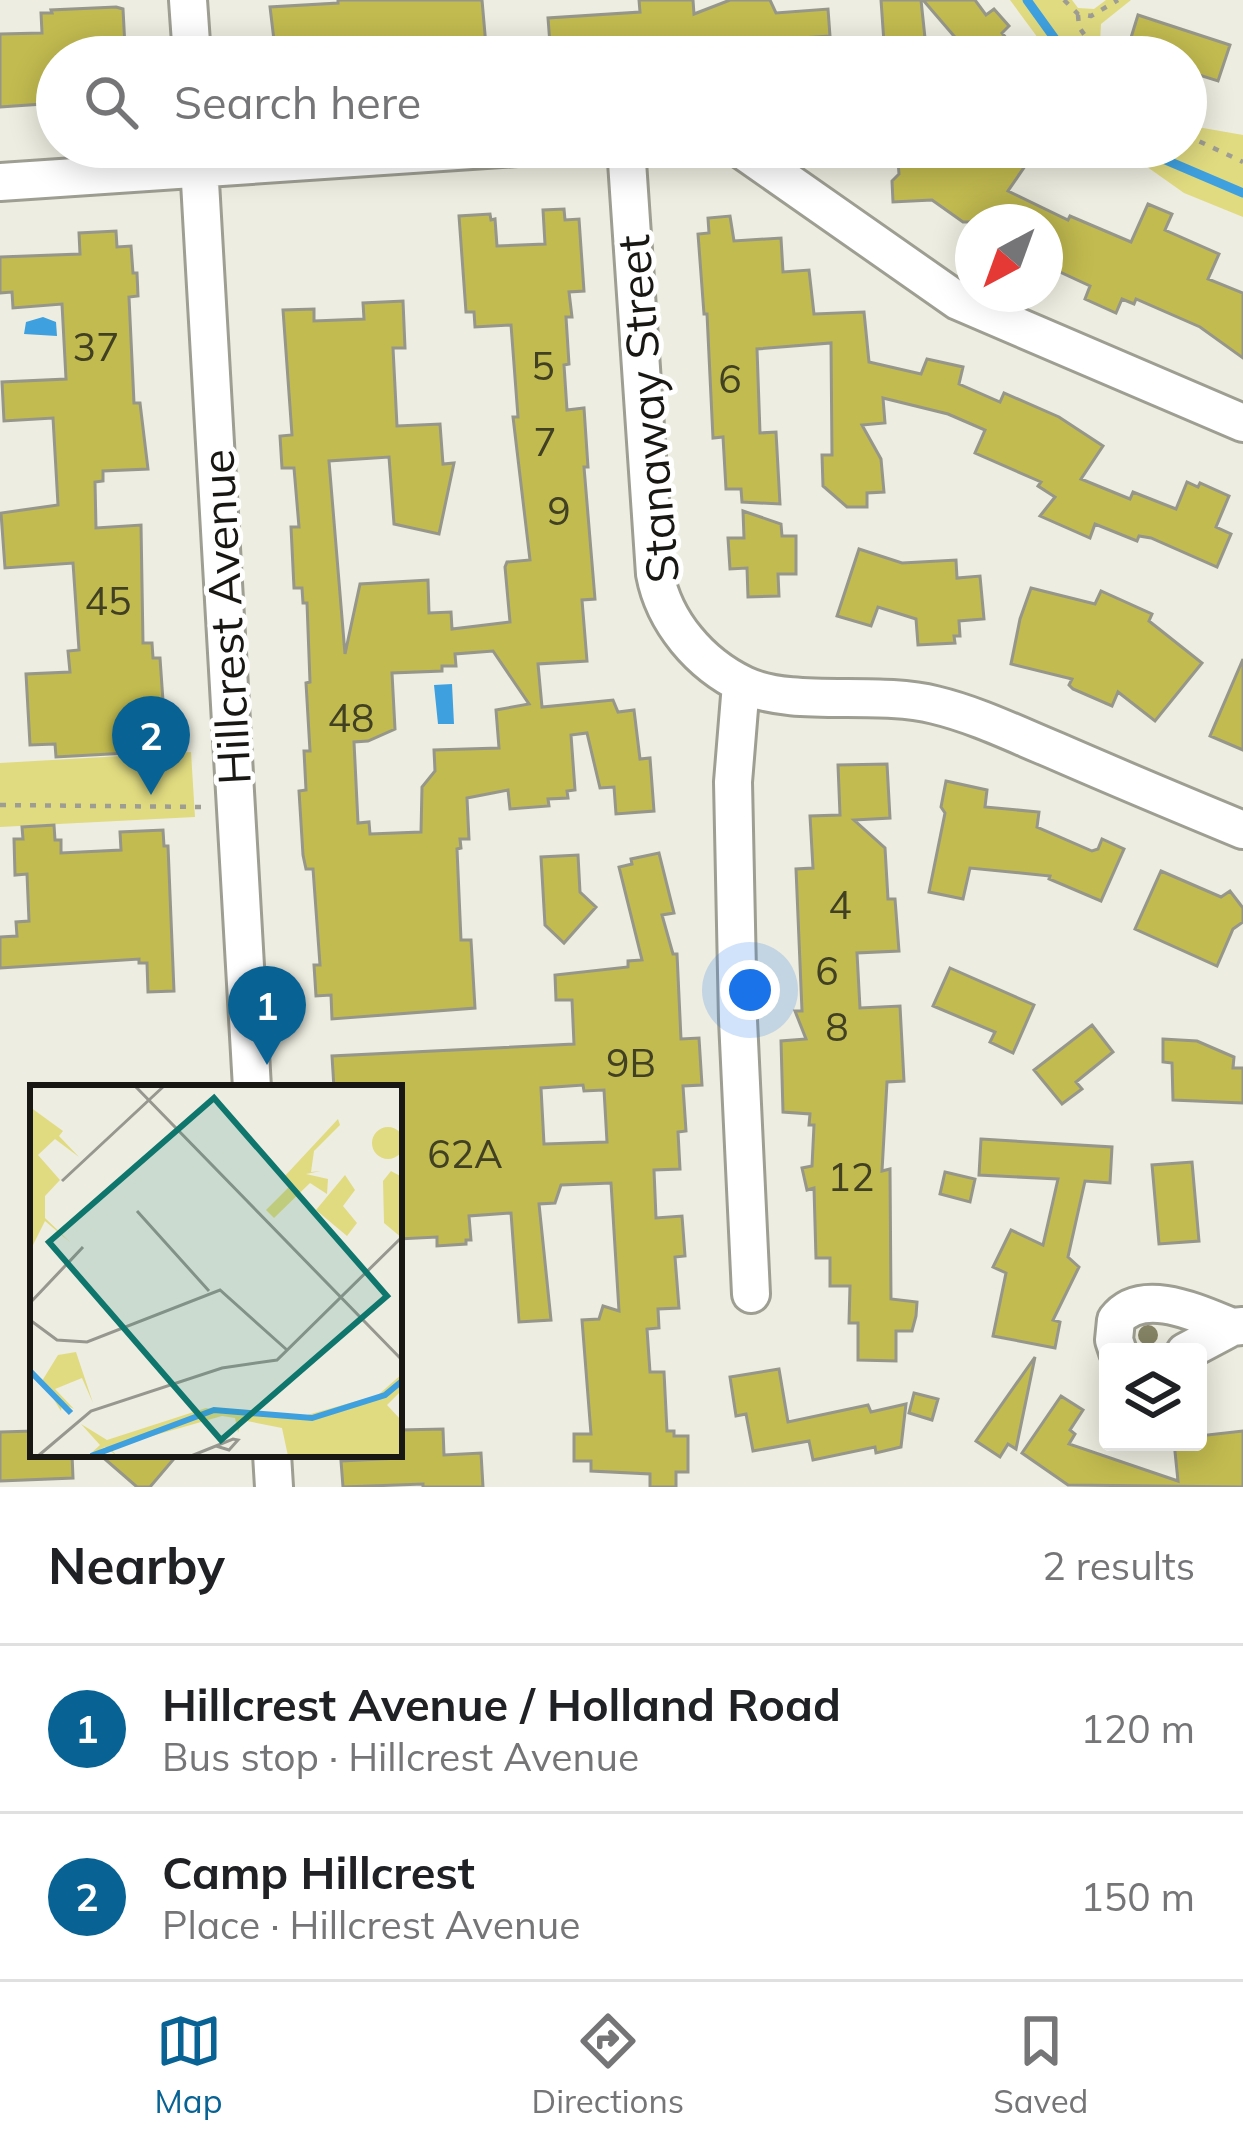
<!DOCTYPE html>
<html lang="en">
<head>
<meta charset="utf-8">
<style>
	:root { --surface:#fff; --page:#f2f2f2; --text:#202124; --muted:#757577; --line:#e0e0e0; --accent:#086394 }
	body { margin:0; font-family:Mulish,sans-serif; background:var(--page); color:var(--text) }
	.controls { position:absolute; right:36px; bottom:36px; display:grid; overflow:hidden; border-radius:12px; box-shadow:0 6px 30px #0003 }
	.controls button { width:108px; height:108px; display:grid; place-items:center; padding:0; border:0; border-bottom:3px solid var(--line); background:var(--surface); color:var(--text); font:60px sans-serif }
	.compass { position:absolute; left:955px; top:204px; width:108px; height:108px; border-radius:50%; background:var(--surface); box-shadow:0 6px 30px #0003; rotate:221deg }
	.you { position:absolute; left:750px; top:990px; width:42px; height:42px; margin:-30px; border:9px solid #fff; border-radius:50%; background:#1a73e8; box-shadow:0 0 0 18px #1a73e833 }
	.badge { display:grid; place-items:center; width:78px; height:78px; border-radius:50%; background:var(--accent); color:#fff; font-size:39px; font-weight:700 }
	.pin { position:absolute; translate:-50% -99px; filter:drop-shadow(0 3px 6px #0008) }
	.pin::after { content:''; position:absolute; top:63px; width:42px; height:36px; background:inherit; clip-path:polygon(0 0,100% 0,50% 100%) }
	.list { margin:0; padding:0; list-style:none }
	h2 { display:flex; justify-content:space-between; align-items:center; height:156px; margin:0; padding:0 48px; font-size:51px }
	h2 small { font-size:39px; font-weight:400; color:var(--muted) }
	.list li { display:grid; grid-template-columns:78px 1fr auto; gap:36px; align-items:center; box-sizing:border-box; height:168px; padding:0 48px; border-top:3px solid var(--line) }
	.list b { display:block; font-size:45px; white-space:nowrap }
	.list p { margin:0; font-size:39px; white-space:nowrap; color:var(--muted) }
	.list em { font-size:39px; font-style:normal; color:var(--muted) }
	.icon { flex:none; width:66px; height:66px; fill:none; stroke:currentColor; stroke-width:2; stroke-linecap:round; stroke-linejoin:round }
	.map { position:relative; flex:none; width:1243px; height:1487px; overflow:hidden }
	.search { position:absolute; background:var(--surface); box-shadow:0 6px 30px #0003; left:36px; right:36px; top:36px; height:132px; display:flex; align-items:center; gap:30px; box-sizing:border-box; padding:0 42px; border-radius:66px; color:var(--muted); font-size:45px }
	.sheet { height:492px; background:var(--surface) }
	nav { display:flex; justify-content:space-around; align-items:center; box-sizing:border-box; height:168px; border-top:3px solid var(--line); background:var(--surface); font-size:33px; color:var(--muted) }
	nav a { display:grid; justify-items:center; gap:6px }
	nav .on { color:var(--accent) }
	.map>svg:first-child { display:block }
	.green { fill:#e0db80 }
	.water { fill:#3fa0df }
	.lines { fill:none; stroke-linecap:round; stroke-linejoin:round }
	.stream { stroke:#3fa0df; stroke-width:9 }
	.building { fill:#c2bb50; stroke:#96968b; stroke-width:3; fill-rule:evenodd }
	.minor-casing { stroke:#9f9e93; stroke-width:42 }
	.path { stroke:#9e9d94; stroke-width:4.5; stroke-dasharray:6 9; stroke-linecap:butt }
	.minor { stroke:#fff; stroke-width:36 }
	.tree { fill:#878566 }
	.labels { text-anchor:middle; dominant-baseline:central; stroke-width:10; stroke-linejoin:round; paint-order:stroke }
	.number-label { font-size:39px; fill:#424022 }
	.street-label { font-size:45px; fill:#181713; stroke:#fff }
	.inset-river { fill:none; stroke:#3fa0df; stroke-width:6 }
	.inset-road { fill:none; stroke:#98978f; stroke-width:3 }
	.view { fill:#0f766e; fill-opacity:0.15; stroke:#0f766e; stroke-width:6 }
	.inset-edge { fill:none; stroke:#181713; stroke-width:6 }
</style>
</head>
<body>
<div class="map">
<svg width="1243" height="1487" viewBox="0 0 1243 1487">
	<rect width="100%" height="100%" fill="#eeede1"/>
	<path class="green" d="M 1010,0 L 1072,0 L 1078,8 L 1094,9 L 1106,0 L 1131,0 L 1101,24 L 1100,42 L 1112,57 L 1052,57 Z
		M 1186,125 L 1243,135 L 1243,217 L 1184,193 L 1119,147 L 1186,147 Z
		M 191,752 L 195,817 L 0,827 L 0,763 Z"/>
	<path class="water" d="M 43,317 L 56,322 L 57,336 L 24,334 L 26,322 Z
		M 452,684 L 454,724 L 438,724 L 434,685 Z"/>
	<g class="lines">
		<path class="stream" d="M 1027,0 L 1068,57
			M 1147,147 L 1161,158 L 1243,193"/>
	</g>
	<path class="building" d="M 338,0 L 482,0 L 487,57 L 450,57 L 449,40 L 401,42 L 402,57 L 276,57 L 270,7 L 338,3 Z
		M 639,0 L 693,0 L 694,14 L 730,0 L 770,0 L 776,13 L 828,9 L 830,36 L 772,40 L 779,57 L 667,57 L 665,42 L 611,46 L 611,57 L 551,57 L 548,18 L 640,12 Z
		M 881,0 L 921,0 L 927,57 L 885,57 Z
		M 923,0 L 975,0 L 986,15 L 994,9 L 1009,26 L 1002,33 L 1022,57 L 972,57 Z
		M 116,7 L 123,9 L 125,47 L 118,47 L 118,53 L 57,56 L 57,103 L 0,107 L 0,34 L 42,33 L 41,13 L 52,13 L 51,10 Z
		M 1138,15 L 1230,45 L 1218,81 L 1186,71 L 1186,57 L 1125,57 Z
		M 897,147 L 1038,147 L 1008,191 L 1068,220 L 1070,216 L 1131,242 L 1148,204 L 1172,214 L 1165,230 L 1219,254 L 1208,279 L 1243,293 L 1243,358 L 1200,327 L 1136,299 L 1134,304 L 1122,299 L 1116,313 L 1085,299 L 1090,286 L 1045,265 L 1045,222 L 963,222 L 932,200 L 893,202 L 892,181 L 899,174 Z
		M 564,209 L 565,220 L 579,219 L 584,291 L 569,292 L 572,317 L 566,317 L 569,364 L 564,365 L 567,410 L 584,408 L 588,467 L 584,467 L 595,599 L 582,600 L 587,661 L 538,664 L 542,707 L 613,700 L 618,712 L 634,710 L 640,759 L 650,758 L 654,811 L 616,814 L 614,787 L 600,788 L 587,733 L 571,735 L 575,790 L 567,791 L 568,798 L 548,799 L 549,806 L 510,809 L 508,790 L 467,798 L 469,839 L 460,839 L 461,848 L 457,849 L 461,940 L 471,940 L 475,1008 L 332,1019 L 331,995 L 316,996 L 314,965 L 320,965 L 313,869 L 306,869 L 303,855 L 299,791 L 306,790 L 304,751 L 310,751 L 306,683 L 310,682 L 307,603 L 303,603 L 302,588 L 294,588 L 291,527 L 299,527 L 294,468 L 282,468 L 280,436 L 292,435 L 283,310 L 314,309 L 314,321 L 364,319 L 363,303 L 403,301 L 405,348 L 393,348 L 397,426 L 440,424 L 443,464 L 454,463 L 439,534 L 394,524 L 389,457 L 329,461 L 345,654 L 360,584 L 428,580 L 429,613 L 451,612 L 452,629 L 510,622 L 505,567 L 507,562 L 530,560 L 513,417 L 518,417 L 511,325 L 475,327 L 474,312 L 466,312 L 459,216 L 490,214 L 491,220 L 495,219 L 497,246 L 545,244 L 543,210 ZM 493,651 L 529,704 L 496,710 L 499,748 L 434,750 L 435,771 L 422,787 L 421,832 L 370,834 L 369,822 L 358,823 L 354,742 L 368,741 L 395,729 L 392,673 L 442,671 L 442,666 L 456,666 L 455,654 Z
		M 730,216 L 734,241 L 781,238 L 783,272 L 809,270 L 814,314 L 864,312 L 869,362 L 921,374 L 927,359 L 963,367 L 959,384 L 1000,402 L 1004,393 L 1059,417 L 1103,446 L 1081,479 L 1130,499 L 1133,492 L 1176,509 L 1187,482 L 1198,487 L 1200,483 L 1229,496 L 1216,527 L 1231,534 L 1217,567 L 1151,538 L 1139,536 L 1137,541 L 1095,524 L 1090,538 L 1040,516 L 1055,497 L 1038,486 L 1041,482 L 975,453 L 985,430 L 948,414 L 883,398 L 885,423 L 862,425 L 881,459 L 884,492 L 867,493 L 867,507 L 847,507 L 823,486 L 822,455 L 832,455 L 831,343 L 757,349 L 760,433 L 776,432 L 780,504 L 742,502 L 741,489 L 726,489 L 723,437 L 713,438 L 707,314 L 704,314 L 698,234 L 709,233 L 708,218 Z
		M 116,231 L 117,247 L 131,246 L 133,273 L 137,273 L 138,296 L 129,297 L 134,403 L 140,403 L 148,469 L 103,471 L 103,481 L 95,482 L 96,528 L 141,525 L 143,643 L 152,643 L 153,658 L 160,658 L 164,715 L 167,720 L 179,720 L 181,750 L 56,757 L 55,744 L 30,745 L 26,674 L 70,672 L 68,651 L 79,650 L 73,563 L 5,568 L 1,513 L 58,505 L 53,418 L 4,421 L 2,382 L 66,379 L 62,304 L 13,308 L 12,292 L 0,293 L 0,257 L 80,254 L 79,233 Z
		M 743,511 L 781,524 L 782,536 L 796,536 L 796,574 L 778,574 L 779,596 L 748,597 L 747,568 L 730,569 L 728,538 L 744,538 Z
		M 859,549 L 902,563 L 956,560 L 957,578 L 980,576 L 984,619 L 959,621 L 960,636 L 954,636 L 955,643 L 918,645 L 916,619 L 878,607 L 871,626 L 837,616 Z
		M 1031,588 L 1095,604 L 1101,591 L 1152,614 L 1149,621 L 1202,663 L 1155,721 L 1118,692 L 1112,706 L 1073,689 L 1069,685 L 1072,679 L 1011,664 L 1020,619 Z
		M 1243,659 L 1243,750 L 1210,736 Z
		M 887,764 L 890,818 L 854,820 L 885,848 L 888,899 L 895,899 L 899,951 L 857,953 L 860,1008 L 900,1006 L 904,1081 L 887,1082 L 882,1171 L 890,1169 L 891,1299 L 917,1302 L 916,1316 L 912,1331 L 896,1331 L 896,1361 L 858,1360 L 858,1323 L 849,1323 L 850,1286 L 830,1286 L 830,1258 L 816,1258 L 814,1188 L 807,1190 L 802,1168 L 812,1166 L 814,1125 L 809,1125 L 810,1114 L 783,1112 L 781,1041 L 806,1039 L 795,1011 L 802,1011 L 796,869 L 813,868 L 810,816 L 840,815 L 838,765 Z
		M 946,781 L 987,790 L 985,807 L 1039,812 L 1037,827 L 1092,851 L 1098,849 L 1102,839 L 1124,849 L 1101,901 L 1049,879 L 1050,876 L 970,868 L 963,899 L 929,892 L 945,813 L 941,807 Z
		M 54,825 L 55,840 L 61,840 L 61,853 L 121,850 L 120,832 L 163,830 L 164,846 L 168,846 L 174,991 L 148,992 L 147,963 L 139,963 L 139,959 L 0,968 L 0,937 L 17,936 L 16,922 L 29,921 L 27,874 L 15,875 L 14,839 L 23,839 L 22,827 Z
		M 659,853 L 674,913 L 662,915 L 673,954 L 677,954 L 681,1039 L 699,1038 L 702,1085 L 683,1086 L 686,1131 L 678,1132 L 680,1169 L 654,1170 L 656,1218 L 682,1216 L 685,1256 L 675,1257 L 679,1308 L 658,1309 L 659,1328 L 647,1329 L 650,1372 L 664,1372 L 667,1431 L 674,1431 L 674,1436 L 688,1436 L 688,1472 L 676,1472 L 676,1487 L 650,1487 L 650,1474 L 591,1471 L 591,1461 L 574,1461 L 574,1434 L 591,1434 L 582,1320 L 599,1319 L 603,1306 L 619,1311 L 611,1183 L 561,1185 L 555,1203 L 539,1204 L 551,1320 L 519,1322 L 511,1213 L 469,1216 L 471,1240 L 466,1240 L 466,1244 L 437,1246 L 437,1237 L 399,1239 L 399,1146 L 403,1146 L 399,1088 L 334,1088 L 332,1056 L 574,1044 L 572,1000 L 556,1000 L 555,975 L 628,967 L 628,961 L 642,960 L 619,867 L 632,864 L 631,859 ZM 583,1085 L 584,1091 L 604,1090 L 607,1142 L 544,1144 L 541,1088 Z
		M 578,855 L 580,892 L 596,907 L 564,943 L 545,925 L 541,857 Z
		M 1161,871 L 1221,897 L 1230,891 L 1243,908 L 1243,922 L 1233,929 L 1217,966 L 1135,929 Z
		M 950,968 L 1034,1005 L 1013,1053 L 990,1042 L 995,1032 L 933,1006 Z
		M 1092,1025 L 1113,1052 L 1076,1082 L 1082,1089 L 1062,1104 L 1034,1070 Z
		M 1163,1039 L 1197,1041 L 1234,1057 L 1233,1068 L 1243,1068 L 1243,1103 L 1173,1100 L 1172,1063 L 1163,1062 Z
		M 981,1139 L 1112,1147 L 1110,1183 L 1085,1181 L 1068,1257 L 1079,1267 L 1053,1320 L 1060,1322 L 1055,1348 L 993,1336 L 1006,1273 L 993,1267 L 1011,1230 L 1043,1245 L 1058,1179 L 979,1175 Z
		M 1192,1162 L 1199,1241 L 1159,1244 L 1152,1165 Z
		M 945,1172 L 975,1179 L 970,1202 L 940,1194 Z
		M 1035,1357 L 1016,1449 L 1008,1444 L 1000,1457 L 976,1441 Z
		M 779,1369 L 788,1422 L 868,1405 L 871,1412 L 906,1404 L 901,1447 L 876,1453 L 875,1447 L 813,1460 L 809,1441 L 753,1451 L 746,1414 L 736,1416 L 730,1377 Z
		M 914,1393 L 938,1399 L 932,1420 L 909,1413 Z
		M 1061,1396 L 1083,1410 L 1070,1430 L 1075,1434 L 1069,1444 L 1178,1481 L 1174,1442 L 1198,1442 L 1198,1436 L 1243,1431 L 1243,1487 L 1068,1485 L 1022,1453 Z
		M 443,1429 L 444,1455 L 481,1453 L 483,1487 L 423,1487 L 423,1484 L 343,1487 L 341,1461 L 399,1458 L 399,1430 Z
		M 33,1431 L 33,1454 L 72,1454 L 73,1478 L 0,1481 L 0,1432 Z
		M 99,1454 L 178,1454 L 150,1487 L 137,1487 Z"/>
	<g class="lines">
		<defs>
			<path id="minor" d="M 188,0 L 192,57
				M 198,147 L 252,1088
				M 626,147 L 655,574 C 664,622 700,664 744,685 C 793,708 876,690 935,705 C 977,715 1017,735 1056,751 C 1118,778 1180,804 1243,830
				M 738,147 L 958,301 L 1243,423
				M 0,182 L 517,147
				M 741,684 L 733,782 L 738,1020 L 751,1294
				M 1118,1352 L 1114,1340 L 1116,1320 C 1142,1286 1199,1314 1232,1327
				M 1185,1352 L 1232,1327 L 1243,1326
				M 272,1454 L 274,1487"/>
		</defs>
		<use href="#minor" class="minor-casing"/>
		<path class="path" d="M 1064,0 L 1078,14 L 1091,16 L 1118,0
			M 1078,15 L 1079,27 L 1100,57
			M 1186,135 L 1243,162
			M 0,805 L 204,807"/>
		<use href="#minor" class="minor"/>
	</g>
	<circle class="tree" cx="1148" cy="1335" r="10"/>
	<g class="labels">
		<g class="number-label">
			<text x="96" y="346">37</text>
			<text x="543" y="365">5</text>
			<text x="730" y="378">6</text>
			<text x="545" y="441">7</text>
			<text x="559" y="510">9</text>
			<text x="108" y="600">45</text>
			<text x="351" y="717">48</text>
			<text x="840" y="904">4</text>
			<text x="827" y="970">6</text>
			<text x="837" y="1026">8</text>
			<text x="631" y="1062">9B</text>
			<text x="465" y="1153">62A</text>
			<text x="851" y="1176">12</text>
		</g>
		<g class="street-label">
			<text transform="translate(647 409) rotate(-95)">Stanaway Street</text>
			<text transform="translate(225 617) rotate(-93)">Hillcrest Avenue</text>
		</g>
	</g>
	<g transform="translate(30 1085)">
		<rect width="372" height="372" fill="#eeede1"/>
		<path d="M 0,22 L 33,46 L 29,51 L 49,72 L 25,54 L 8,70 L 30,95 L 15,111 L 15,133 L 41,158 L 15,136 L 0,166 ZM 308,34 L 310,40 L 284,66 L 281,87 L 291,86 L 276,89 L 298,94 L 297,109 L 280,98 L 244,133 L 236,125 L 260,101 L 253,93 ZM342 58a16 16 0 1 1 32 0a16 16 0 1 1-32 0ZM 361,86 L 372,92 L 372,153 L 354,138 L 353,96 ZM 315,90 L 325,105 L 313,121 L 327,138 L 317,151 L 286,125 ZM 46,267 L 63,318 L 52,293 L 25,304 L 44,324 L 32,318 L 31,326 L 12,296 L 28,270 ZM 372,289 L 372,305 L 357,320 L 372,336 L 372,371 L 258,371 L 252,343 L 212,335 L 208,348 L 205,333 L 192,331 L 80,363 L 87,371 L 75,362 L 58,371 L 70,360 L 51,339 L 77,355 L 176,323 L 263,334 L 348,310 Z" fill="#e0db80"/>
		<path class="inset-river" d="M 0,286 L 41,328M 61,371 L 184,325 L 282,333 L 355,310 L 372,296"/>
		<path class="inset-road" d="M 105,1 L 372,275M 32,96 L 134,1M 107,126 L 179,206M 0,218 L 53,162 L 39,177M 0,235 L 27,255 L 57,257 L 190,205 L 257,265M 8,371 L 61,326 L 192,283 L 247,275 L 372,152M 161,371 L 203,354 L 208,355 L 199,365 L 186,361"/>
		<path class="view" d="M 184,13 L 357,211 L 191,355 L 19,157 Z"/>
		<rect width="372" height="372" class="inset-edge"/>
	</g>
</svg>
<div class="controls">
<button><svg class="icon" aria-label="layers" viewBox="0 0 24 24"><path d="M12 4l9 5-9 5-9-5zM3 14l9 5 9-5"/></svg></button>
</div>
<svg class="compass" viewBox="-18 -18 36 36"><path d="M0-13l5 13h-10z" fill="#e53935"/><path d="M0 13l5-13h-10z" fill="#757577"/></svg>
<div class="you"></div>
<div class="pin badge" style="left:267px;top:1065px">1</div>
<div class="pin badge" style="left:151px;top:795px">2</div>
<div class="search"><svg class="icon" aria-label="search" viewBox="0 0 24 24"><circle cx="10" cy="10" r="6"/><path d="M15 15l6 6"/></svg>Search here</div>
</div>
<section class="sheet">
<h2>Nearby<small>2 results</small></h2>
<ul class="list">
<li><span class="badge">1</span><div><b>Hillcrest Avenue / Holland Road</b><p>Bus stop · Hillcrest Avenue</p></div><em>120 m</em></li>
<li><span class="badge">2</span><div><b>Camp Hillcrest</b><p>Place · Hillcrest Avenue</p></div><em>150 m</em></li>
</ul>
</section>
<nav>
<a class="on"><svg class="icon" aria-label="map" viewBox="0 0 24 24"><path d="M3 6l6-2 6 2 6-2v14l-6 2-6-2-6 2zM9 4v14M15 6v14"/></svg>Map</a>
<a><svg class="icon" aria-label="directions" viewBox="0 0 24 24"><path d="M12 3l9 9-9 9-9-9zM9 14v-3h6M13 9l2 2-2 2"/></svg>Directions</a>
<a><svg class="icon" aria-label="saved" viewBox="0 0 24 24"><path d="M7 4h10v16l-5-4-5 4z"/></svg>Saved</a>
</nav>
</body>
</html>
